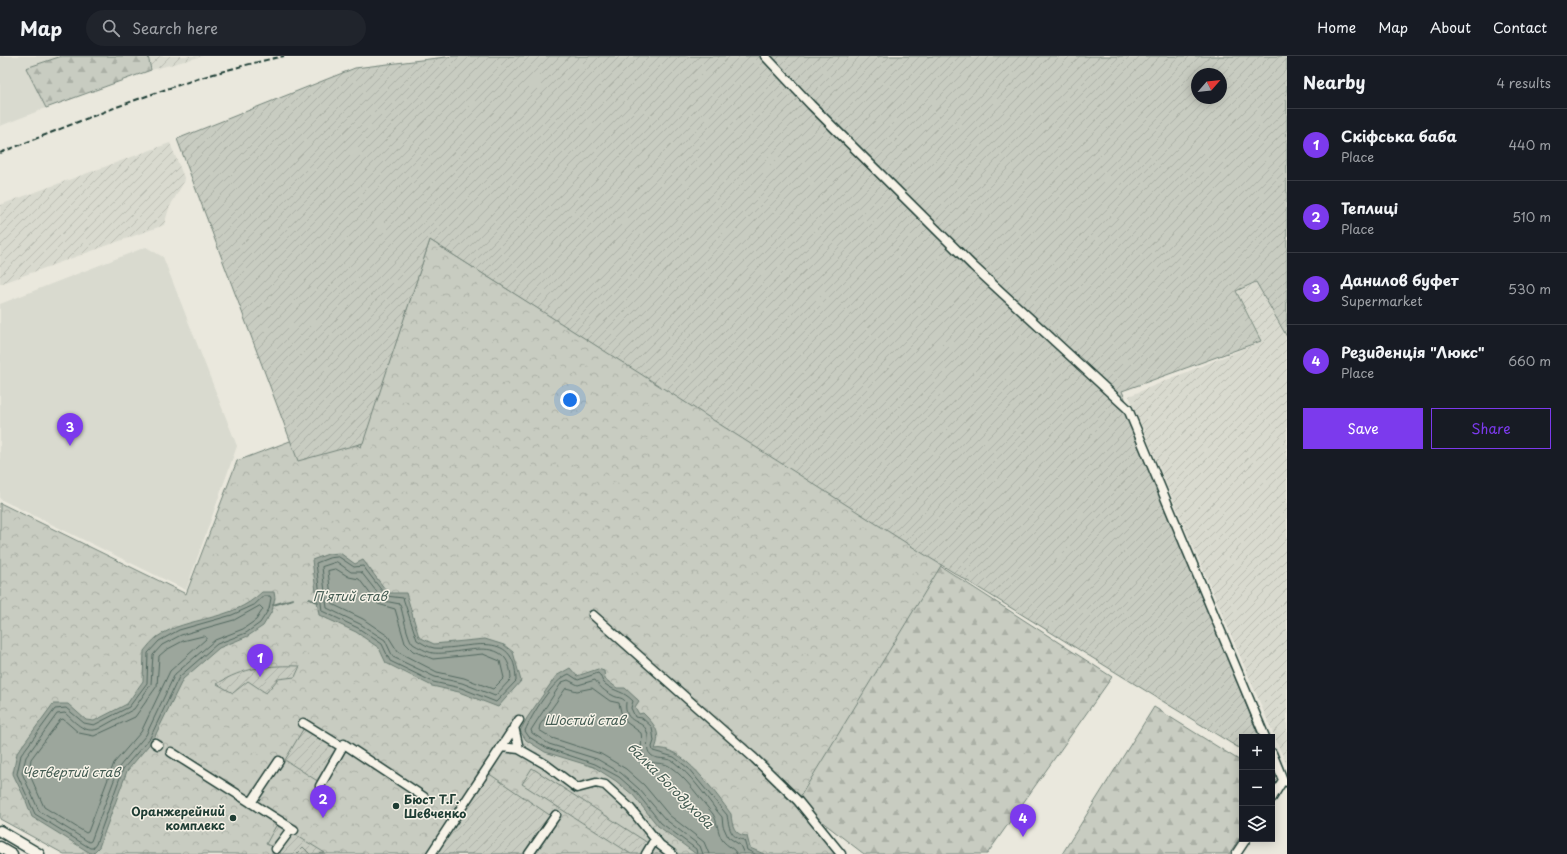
<!DOCTYPE html>
<html lang="en">
<head>
<meta charset="utf-8">
<style>
	:root { --surface:#171b24; --page:#20242c; --text:#f1f3f6; --muted:#9ea1a6; --line:#363941; --accent:#7c3aed }
	body { margin:0; font-family:"Playpen Sans",sans-serif; background:var(--page); color:var(--text) }
	.controls { position:absolute; right:12px; bottom:12px; display:grid; overflow:hidden; border-radius:0px; box-shadow:0 2px 10px #0003 }
	.controls button { width:36px; height:36px; display:grid; place-items:center; padding:0; border:0; border-bottom:1px solid var(--line); background:var(--surface); color:var(--text); font:20px sans-serif }
	.compass { position:absolute; left:1191px; top:12px; width:36px; height:36px; border-radius:50%; background:var(--surface); box-shadow:0 2px 10px #0003; rotate:62deg }
	.you { position:absolute; left:570px; top:344px; width:14px; height:14px; margin:-10px; border:3px solid #fff; border-radius:50%; background:#1a73e8; box-shadow:0 0 0 6px #1a73e833 }
	.badge { display:grid; place-items:center; width:26px; height:26px; border-radius:50%; background:var(--accent); color:#fff; font-size:13px; font-weight:700 }
	.pin { position:absolute; translate:-50% -33px; filter:drop-shadow(0 1px 2px #0008) }
	.pin::after { content:''; position:absolute; top:21px; width:14px; height:12px; background:inherit; clip-path:polygon(0 0,100% 0,50% 100%) }
	.list { margin:0; padding:0; list-style:none }
	h2 { display:flex; justify-content:space-between; align-items:center; height:52px; margin:0; padding:0 16px; font-size:17px }
	h2 small { font-size:13px; font-weight:400; color:var(--muted) }
	.list li { display:grid; grid-template-columns:26px 1fr auto; gap:12px; align-items:center; box-sizing:border-box; height:72px; padding:0 16px; border-top:1px solid var(--line) }
	.list b { display:block; font-size:15px; white-space:nowrap }
	.list p { margin:0; font-size:13px; white-space:nowrap; color:var(--muted) }
	.list em { font-size:13px; font-style:normal; color:var(--muted) }
	.actions { display:flex; gap:8px; padding:12px 16px }
	.actions a { flex:1; padding:9px 0; border:1px solid var(--accent); border-radius:0px; text-align:center; font-size:14px; color:var(--accent) }
	.actions .main { background:var(--accent); color:#fff }
	.icon { flex:none; width:22px; height:22px; fill:none; stroke:currentColor; stroke-width:2; stroke-linecap:round; stroke-linejoin:round }
	.map { position:relative; flex:none; width:1287px; height:798px; overflow:hidden }
	header { display:flex; align-items:center; gap:24px; box-sizing:border-box; height:56px; padding:0 20px; background:var(--surface); border-bottom:1px solid var(--line) }
	header strong { font-size:19px }
	nav { display:flex; gap:22px; margin-inline-start:auto; font-size:14px }
	.search { width:280px; height:36px; background:var(--page); display:flex; align-items:center; gap:10px; box-sizing:border-box; padding:0 14px; border-radius:22px; color:var(--muted); font-size:15px }
	main { display:flex }
	aside { flex:1; background:var(--surface) }
	.map>svg:first-child { display:block }
	.built { fill:#d9dacf }
	.industrial { fill:url(#industrial-furrows) }
	.forest { fill:url(#forest-firs); stroke:#74847a }
	.park { fill:url(#park-crowns); stroke:#74847a }
	.garden { fill:url(#garden-furrows); stroke:#74847a; fill-rule:evenodd }
	.water { fill:#9ca69c; stroke:#6a7c72 }
	.lines { fill:none; stroke-linecap:round; stroke-linejoin:round }
	.shore { stroke:#51675e; stroke-width:1 }
	.stream { stroke:#6a7c72; stroke-width:2 }
	.minor-casing { stroke:#1f3d34; stroke-width:11 }
	.major-casing { stroke:#1f3d34; stroke-width:13 }
	.minor { stroke:#f7f3e8; stroke-width:8 }
	.major { stroke:#f7f3e8; stroke-width:10 }
	.rail { stroke:#1f3d34; stroke-width:2; stroke-dasharray:6 3; stroke-linecap:butt }
	.poi-dot { fill:#1f3d34; stroke:#f7f3e8; stroke-width:1.5 }
	.labels { text-anchor:middle; dominant-baseline:central; stroke-width:3; stroke-linejoin:round; paint-order:stroke }
	.poi-label { font-size:12px; font-weight:bold; fill:#1f3d34; stroke:#f7f3e8; text-anchor:start }
	.water-label { font-size:13px; font-style:italic; fill:#445c53; stroke:#f7f3e8 }
</style>
</head>
<body>
<header>
<strong>Map</strong>
<div class="search"><svg class="icon" aria-label="search" viewBox="0 0 24 24"><circle cx="10" cy="10" r="6"/><path d="M15 15l6 6"/></svg>Search here</div>
<nav><a>Home</a><a>Map</a><a>About</a><a>Contact</a></nav>
</header>
<main>
<div class="map">
<svg width="1287" height="798" viewBox="0 0 1287 798">
	<defs>
		<pattern id="industrial-furrows" width="10" height="10" patternUnits="userSpaceOnUse"><rect width="10" height="10" fill="#d9dacf"/><path d="M-1 1l2-2M0 10L10 0M9 11l2-2" fill="none" stroke="#babcb2"/></pattern>
		<pattern id="forest-firs" width="22" height="20" patternUnits="userSpaceOnUse"><rect width="22" height="20" fill="#c8ccc1"/><path d="M5 1l3.5 6h-7zM16 11l3.5 6h-7z" fill="#abb0a6"/></pattern>
		<pattern id="park-crowns" width="20" height="18" patternUnits="userSpaceOnUse"><rect width="20" height="18" fill="#c8ccc1"/><path d="M2 6a3 3 0 1 1 6 0M12 15a3 3 0 1 1 6 0" fill="none" stroke="#abb0a6"/></pattern>
		<pattern id="garden-furrows" width="10" height="10" patternUnits="userSpaceOnUse"><rect width="10" height="10" fill="#c8ccc1"/><path d="M-1 1l2-2M0 10L10 0M9 11l2-2" fill="none" stroke="#abb0a6"/></pattern>
	</defs>
	<rect width="100%" height="100%" fill="#eae8dd"/>
	<filter id="ink" filterUnits="userSpaceOnUse"><feTurbulence type="fractalNoise" baseFrequency=".025" numOctaves="2"/><feDisplacementMap in="SourceGraphic" scale="8" xChannelSelector="R" yChannelSelector="G"/><feConvolveMatrix kernelMatrix="1 2 1 2 8 2 1 2 1" color-interpolation-filters="sRGB"/></filter>
	<g filter="url(#ink)">
		<path class="built" d="M 0,0 L 62,0 L 27,12 L 46,52 L 0,70 Z
			M 146,191 L 163,201 L 237,390 L 186,534 L 0,443 L 0,248 Z"/>
		<path class="industrial" d="M 148,0 L 203,0 L 151,14 Z
			M 170,87 L 185,124 L 169,152 L 164,169 L 0,228 L 0,149 Z
			M 1256,227 L 1287,283 L 1287,710 L 1129,340 L 1262,285 L 1237,235 Z"/>
		<path class="forest" d="M 62,0 L 148,0 L 151,14 L 46,52 L 26,12 Z
			M 428,179 L 1112,621 L 987,798 L 864,798 L 615,607 L 322,474 Z
			M 1154,651 L 1242,706 L 1242,778 L 1229,798 L 1062,798 Z"/>
		<path class="park" d="M 430,184 L 942,508 L 795,749 L 838,798 L 64,798 L 0,763 L 0,447 L 186,538 L 237,405 L 322,373 L 361,391 Z"/>
		<path class="garden" d="M 454,0 L 1287,0 L 1287,281 L 1256,226 L 1236,235 L 1261,285 L 1122,335 L 1259,681 L 1242,681 L 1242,694 L 930,502 L 430,184 L 363,387 L 298,405 L 177,83 L 355,12 ZM 1197,18 L 1221,18 L 1221,42 L 1197,42 Z
			M 300,610 L 295,621 L 278,623 L 266,637 L 248,625 L 233,637 L 217,628 C 243,611 270,609 300,610 Z
			M 305,670 L 339,691 L 319,726 L 285,704 Z
			M 532,712 L 648,787 L 641,798 L 631,798 L 522,728 Z
			M 488,717 L 551,760 L 526,798 L 434,798 Z
			M 277,768 L 288,774 L 275,792 L 266,788 Z
			M 291,776 L 325,797 L 310,798 L 303,791 L 296,798 L 281,798 L 278,794 Z"/>
		<path class="water" d="M 340,497 L 355,508 L 363,504 L 388,537 L 406,537 L 419,581 L 434,588 L 485,583 L 504,589 L 513,596 L 521,625 L 498,651 L 459,636 L 432,630 L 386,607 L 379,592 L 356,576 L 319,559 L 312,504 L 328,498 Z
			M 262,536 L 274,536 L 275,542 L 272,555 L 263,570 L 248,580 L 219,592 L 183,623 L 153,684 L 127,715 L 99,791 L 92,798 L 32,761 L 26,745 L 13,718 L 17,697 L 53,648 L 68,648 L 86,664 L 94,665 L 127,648 L 143,625 L 144,595 C 148,590 152,585 157,581 C 189,559 230,567 262,536 Z
			M 570,612 L 577,620 L 598,613 L 604,615 L 605,623 L 617,632 L 625,632 L 639,645 L 635,651 L 639,658 L 643,657 C 654,668 662,676 655,693 C 681,687 717,739 731,758 C 732,770 734,779 747,780 L 750,792 L 764,798 L 696,798 L 658,770 L 633,739 L 616,725 L 594,711 L 545,696 L 526,684 L 520,675 L 527,662 L 556,620 Z"/>
		<g class="lines">
			<path class="shore" d="M 339,501 L 354,511 L 363,510 L 386,540 L 403,542 L 417,584 C 422,587 428,591 434,592 C 465,595 516,569 516,625 L 496,646 L 461,632 L 433,626 L 390,605 L 382,588 L 358,572 L 322,555 L 316,507 L 329,502 Z
				M 337,506 L 351,516 L 361,516 L 384,545 L 400,548 C 403,557 407,582 413,588 C 418,591 427,596 433,597 C 460,600 510,575 511,623 L 495,640 L 462,627 L 435,621 L 393,601 L 385,584 L 360,568 L 327,552 L 322,511 Z
				M 336,513 L 349,521 L 359,523 L 378,548 L 395,553 L 405,587 L 413,595 L 433,603 L 483,598 L 500,605 L 504,622 L 493,633 L 464,622 L 437,616 L 398,596 L 388,580 L 363,563 L 332,548 L 328,515 Z
				M 264,540 L 270,540 L 271,542 L 269,553 L 260,567 L 246,577 L 217,588 L 179,621 L 150,682 L 123,713 L 96,788 L 93,792 L 90,792 L 35,758 L 17,718 L 21,699 L 55,653 L 66,652 L 84,667 L 94,669 L 129,651 L 147,627 L 148,597 L 159,585 L 179,574 L 232,559 L 254,549 Z
				M 260,550 L 263,553 L 256,564 L 243,573 L 215,584 L 175,618 L 146,679 L 119,711 L 91,785 L 89,786 L 39,755 L 22,717 L 26,701 L 57,658 L 65,657 C 74,665 84,678 98,673 L 134,653 L 151,628 L 153,599 L 162,589 L 181,579 L 234,564 Z
				M 204,580 L 206,581 L 206,583 L 170,615 L 141,676 L 114,707 L 88,776 L 86,777 L 44,751 L 29,717 L 31,703 L 60,664 L 63,663 L 79,677 L 94,680 L 135,661 L 157,630 L 159,600 L 166,594 L 183,585 Z
				M 697,798 L 696,793 L 661,767 L 636,736 L 619,721 L 595,708 L 547,692 L 529,681 L 525,675 C 532,658 553,624 569,618 L 578,624 L 598,617 C 602,620 601,625 605,628 C 617,637 622,634 633,645 L 631,652 L 635,661 L 642,662 L 652,671 L 654,685 L 652,691 L 653,695 L 674,701 L 688,712 L 727,759 C 729,771 730,782 744,784 L 747,794 L 755,798
				M 703,798 L 700,790 L 665,763 L 639,733 L 621,717 L 597,703 L 549,688 L 532,677 L 531,674 L 562,626 L 568,624 L 578,629 L 595,624 C 599,630 605,636 612,639 C 618,643 621,640 626,646 C 623,669 644,663 647,676 C 650,683 644,693 651,699 C 656,704 667,701 674,706 C 691,719 704,738 717,755 L 722,761 L 723,770 L 728,781 L 740,789 L 744,798
				M 709,798 L 704,786 L 669,759 L 644,729 L 626,713 L 601,698 L 552,682 L 539,674 L 540,669 L 566,632 L 577,635 L 592,632 L 610,645 L 619,647 L 621,656 L 626,666 L 641,677 C 643,685 639,693 644,701 C 650,710 661,705 669,710 C 686,721 700,743 713,758 C 718,766 717,777 723,785 C 727,790 734,792 737,798"/>
			<path class="stream" d="M 309,543 L 318,546
				M 273,549 L 293,543"/>
			<defs>
				<path id="minor" d="M 765,0 L 811,49 L 973,210 L 1128,353 L 1265,681
					M 593,559 L 755,703 L 798,745 L 841,798
					M 303,667 L 342,691
					M 514,671 L 519,693
					M 155,687 L 158,689
					M 501,691 L 519,693 L 545,708 L 577,732 L 596,727 L 605,729 L 630,752 L 660,789 L 672,798
					M 171,696 L 294,774
					M 1272,697 L 1283,724
					M 320,730 L 344,688 L 424,741
					M 1272,742 L 1283,724 L 1287,726
					M 251,747 L 279,705
					M 276,793 L 291,773
					M 431,798 L 519,664
					M 529,798 L 556,759
					M 646,798 L 655,783
					M 1236,798 L 1246,783"/>
				<path id="major" d="M 0,775 L 39,798
					M 0,791 L 12,798"/>
			</defs>
			<use href="#minor" class="minor-casing"/>
			<use href="#major" class="major-casing"/>
			<use href="#minor" class="minor"/>
			<use href="#major" class="major"/>
			<path class="rail" d="M 0,97 C 93,60 185,21 284,0"/>
		</g>
	</g>
	<g class="poi-dot">
		<circle cx="396" cy="750" r="4"/>
		<circle cx="233" cy="762" r="4"/>
	</g>
	<g class="labels">
		<g class="poi-label">
			<text x="404" y="743">Бюст Т.Г.<tspan x="404" dy="14">Шевченко</tspan></text>
			<text x="225" y="755" text-anchor="end">Оранжерейний<tspan x="225" dy="14">комплекс</tspan></text>
		</g>
		<g class="water-label">
			<text x="350" y="539">П'ятий став</text>
			<text x="585" y="663">Шостий став</text>
			<text x="71" y="715">Четвертий став</text>
			<text transform="translate(671 729) rotate(45)">балка Богодухова</text>
		</g>
	</g>
</svg>
<div class="controls">
<button>+</button>
<button>−</button>
<button><svg class="icon" aria-label="layers" viewBox="0 0 24 24"><path d="M12 4l9 5-9 5-9-5zM3 14l9 5 9-5"/></svg></button>
</div>
<svg class="compass" viewBox="-18 -18 36 36"><path d="M0-13l5 13h-10z" fill="#e53935"/><path d="M0 13l5-13h-10z" fill="#9ea1a6"/></svg>
<div class="you"></div>
<div class="pin badge" style="left:260px;top:621px">1</div>
<div class="pin badge" style="left:323px;top:762px">2</div>
<div class="pin badge" style="left:70px;top:390px">3</div>
<div class="pin badge" style="left:1023px;top:781px">4</div>
</div>
<aside>
<h2>Nearby<small>4 results</small></h2>
<ul class="list">
<li><span class="badge">1</span><div><b>Скіфська баба</b><p>Place</p></div><em>440 m</em></li>
<li><span class="badge">2</span><div><b>Теплиці</b><p>Place</p></div><em>510 m</em></li>
<li><span class="badge">3</span><div><b>Данилов буфет</b><p>Supermarket</p></div><em>530 m</em></li>
<li><span class="badge">4</span><div><b>Резиденція &quot;Люкс&quot;</b><p>Place</p></div><em>660 m</em></li>
</ul>
<div class="actions"><a class="main">Save</a><a>Share</a></div>
</aside>
</main>
</body>
</html>
